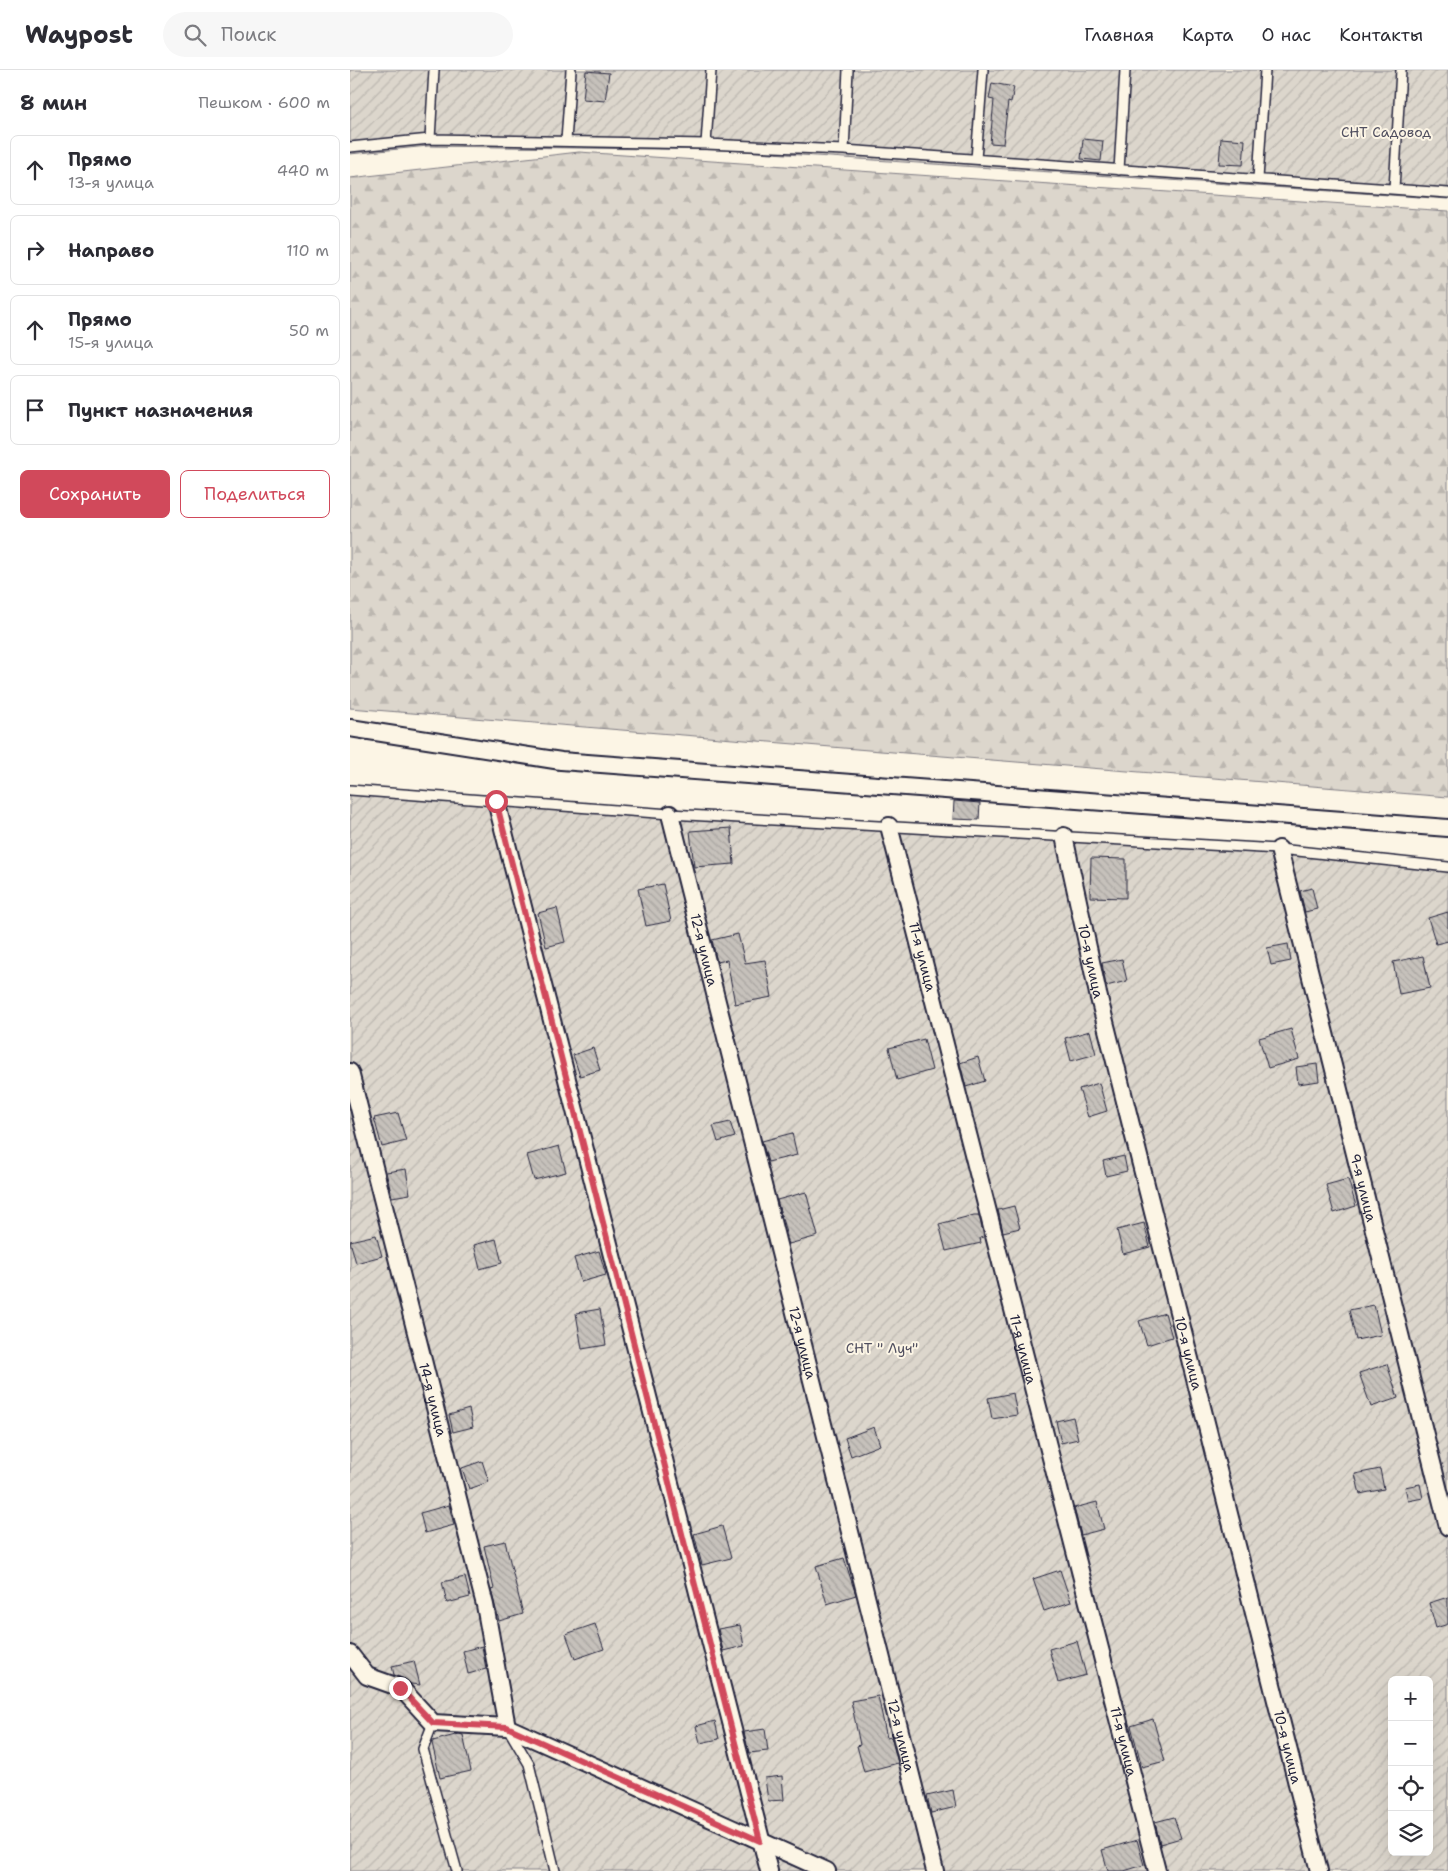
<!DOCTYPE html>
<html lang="ru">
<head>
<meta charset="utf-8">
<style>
	:root { --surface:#fff; --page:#f7f7f7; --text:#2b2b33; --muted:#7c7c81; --line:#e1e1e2; --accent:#d1495b }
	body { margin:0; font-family:"Shantell Sans",sans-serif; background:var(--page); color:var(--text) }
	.controls { position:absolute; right:15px; bottom:15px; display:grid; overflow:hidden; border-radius:8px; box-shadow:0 5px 20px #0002 }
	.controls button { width:45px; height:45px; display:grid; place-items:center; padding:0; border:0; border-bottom:1px solid var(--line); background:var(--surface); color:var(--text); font:25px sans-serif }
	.stop { position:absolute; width:15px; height:15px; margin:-11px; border:4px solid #d1495b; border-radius:50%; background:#fff }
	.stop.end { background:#d1495b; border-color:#fff; box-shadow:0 1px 5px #0008 }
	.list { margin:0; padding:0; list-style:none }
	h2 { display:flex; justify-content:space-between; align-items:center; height:65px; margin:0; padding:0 20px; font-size:21px }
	h2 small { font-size:16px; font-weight:400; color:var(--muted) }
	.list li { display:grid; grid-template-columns:32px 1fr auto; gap:15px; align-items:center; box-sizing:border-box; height:70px; margin:0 10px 10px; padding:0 10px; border:1px solid var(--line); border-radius:8px }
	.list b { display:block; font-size:19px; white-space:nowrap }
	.list p { margin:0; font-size:16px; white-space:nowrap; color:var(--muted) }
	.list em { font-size:16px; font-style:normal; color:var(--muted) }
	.actions { display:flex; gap:10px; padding:15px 20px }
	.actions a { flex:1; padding:11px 0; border:1px solid var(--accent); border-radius:8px; text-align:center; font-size:18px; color:var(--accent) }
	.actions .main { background:var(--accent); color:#fff }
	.icon { flex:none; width:28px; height:28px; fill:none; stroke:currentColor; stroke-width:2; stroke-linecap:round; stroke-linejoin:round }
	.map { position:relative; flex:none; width:1098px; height:1801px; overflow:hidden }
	header { display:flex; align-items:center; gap:30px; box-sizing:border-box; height:70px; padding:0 25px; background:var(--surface); border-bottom:1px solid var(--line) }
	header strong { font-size:24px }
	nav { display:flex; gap:28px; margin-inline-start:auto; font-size:18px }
	.search { width:350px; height:45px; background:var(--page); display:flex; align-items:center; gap:12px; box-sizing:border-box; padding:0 18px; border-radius:28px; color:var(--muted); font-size:19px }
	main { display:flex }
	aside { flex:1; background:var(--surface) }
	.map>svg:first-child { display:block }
	.forest { fill:url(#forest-firs); stroke:#7f7c84 }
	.garden { fill:url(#garden-furrows); stroke:#7f7c84; fill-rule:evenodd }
	.building { fill:url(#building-back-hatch); stroke:#22223b }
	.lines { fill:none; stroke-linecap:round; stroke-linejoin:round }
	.service-casing { stroke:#22223b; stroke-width:12 }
	.minor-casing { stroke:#22223b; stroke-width:20 }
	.service { stroke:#fcf5e5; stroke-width:9 }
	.minor { stroke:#fcf5e5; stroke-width:16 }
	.route { stroke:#d1495b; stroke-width:6 }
	.labels { text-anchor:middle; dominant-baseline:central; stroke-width:4; stroke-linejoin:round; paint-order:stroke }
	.park-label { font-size:14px; fill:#504f5f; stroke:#fcf5e5 }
	.street-label { font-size:14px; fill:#22223b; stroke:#fcf5e5 }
</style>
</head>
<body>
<header>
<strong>Waypost</strong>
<div class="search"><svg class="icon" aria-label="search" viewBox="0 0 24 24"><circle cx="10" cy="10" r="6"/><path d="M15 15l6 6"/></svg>Поиск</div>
<nav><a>Главная</a><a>Карта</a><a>О нас</a><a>Контакты</a></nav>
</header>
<main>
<aside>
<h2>8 мин<small>Пешком · 600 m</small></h2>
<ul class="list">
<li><svg class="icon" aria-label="ahead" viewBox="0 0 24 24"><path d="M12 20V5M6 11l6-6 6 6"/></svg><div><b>Прямо</b><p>13-я улица</p></div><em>440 m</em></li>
<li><svg class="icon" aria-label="right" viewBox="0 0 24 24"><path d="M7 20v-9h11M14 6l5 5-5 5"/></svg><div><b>Направо</b></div><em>110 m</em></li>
<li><svg class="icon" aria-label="ahead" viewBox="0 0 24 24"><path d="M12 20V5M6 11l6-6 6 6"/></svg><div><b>Прямо</b><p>15-я улица</p></div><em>50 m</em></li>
<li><svg class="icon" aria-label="arrive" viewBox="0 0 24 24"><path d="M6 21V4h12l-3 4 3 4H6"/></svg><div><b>Пункт назначения</b></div></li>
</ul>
<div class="actions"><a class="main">Сохранить</a><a>Поделиться</a></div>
</aside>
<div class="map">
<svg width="1098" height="1801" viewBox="0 0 1098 1801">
	<defs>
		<pattern id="forest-firs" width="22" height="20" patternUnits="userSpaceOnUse" patternTransform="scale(1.25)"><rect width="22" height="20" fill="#dcd6cc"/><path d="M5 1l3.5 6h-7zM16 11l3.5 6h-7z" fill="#bcb7b0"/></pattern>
		<pattern id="garden-furrows" width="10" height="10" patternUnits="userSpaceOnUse" patternTransform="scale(1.25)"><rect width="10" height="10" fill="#dcd6cc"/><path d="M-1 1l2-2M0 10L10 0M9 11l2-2" fill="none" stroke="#bcb7b0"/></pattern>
		<pattern id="building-back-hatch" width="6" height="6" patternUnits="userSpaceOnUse" patternTransform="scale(1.25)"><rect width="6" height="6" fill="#c6c1bb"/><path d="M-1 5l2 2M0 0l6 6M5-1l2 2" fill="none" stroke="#aaa6a2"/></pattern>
	</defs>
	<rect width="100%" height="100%" fill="#fcf5e5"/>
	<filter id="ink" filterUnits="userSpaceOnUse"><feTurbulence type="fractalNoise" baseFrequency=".02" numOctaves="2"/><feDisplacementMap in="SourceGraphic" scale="10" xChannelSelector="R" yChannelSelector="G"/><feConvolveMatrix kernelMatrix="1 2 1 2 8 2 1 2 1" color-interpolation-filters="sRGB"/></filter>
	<g filter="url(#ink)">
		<path class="forest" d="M 229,82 L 1098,141 L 1098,727 L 0,638 L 0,108 Z"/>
		<path class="garden" d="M 0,0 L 1098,0 L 1098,129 L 377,80 L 78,76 L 0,84 Z
			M 0,720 L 1098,794 L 1098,1801 L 0,1801 ZM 1042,1610 L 1079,1610 L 1079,1782 L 1042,1782 Z"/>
		<path class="building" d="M 236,1 L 259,3 L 255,31 L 233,29 Z
			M 642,13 L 664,17 L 661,33 L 658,32 L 653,74 L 640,73 L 644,30 L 639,29 Z
			M 871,68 L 895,70 L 893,95 L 869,94 Z
			M 733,69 L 753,71 L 751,91 L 731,89 Z
			M 604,731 L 630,733 L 629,750 L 603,749 Z
			M 381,758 L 384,794 L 344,797 L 340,761 Z
			M 741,788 L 776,789 L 776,828 L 740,827 Z
			M 313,814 L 321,851 L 296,856 L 288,819 Z
			M 962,818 L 967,839 L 955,842 L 950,821 Z
			M 207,838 L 215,872 L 196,877 L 188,843 Z
			M 1098,842 L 1098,871 L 1086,874 L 1078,848 Z
			M 388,864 L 395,893 L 415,890 L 422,927 L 385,934 L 377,890 L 367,892 L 362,870 Z
			M 938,874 L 941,891 L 921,895 L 917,878 Z
			M 1073,886 L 1080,918 L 1049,924 L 1043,892 Z
			M 772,889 L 777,911 L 756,916 L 752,893 Z
			M 941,959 L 949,989 L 918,998 L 909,968 Z
			M 740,961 L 746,984 L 721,991 L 715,968 Z
			M 574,969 L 582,1000 L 547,1010 L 539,978 Z
			M 243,978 L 250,1000 L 230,1006 L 223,985 Z
			M 628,987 L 635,1011 L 616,1017 L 610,993 Z
			M 967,994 L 969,1011 L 948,1014 L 946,997 Z
			M 749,1013 L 757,1041 L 738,1047 L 729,1019 Z
			M 48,1043 L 56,1071 L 32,1077 L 24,1048 Z
			M 380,1052 L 385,1067 L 368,1072 L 363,1056 Z
			M 442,1063 L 447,1085 L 418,1092 L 412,1071 Z
			M 209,1076 L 216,1102 L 184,1110 L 177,1085 Z
			M 774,1086 L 777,1101 L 756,1106 L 753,1091 Z
			M 56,1099 L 60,1124 L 42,1127 L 36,1102 Z
			M 998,1109 L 1006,1136 L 984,1143 L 976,1115 Z
			M 456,1122 L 468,1166 L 439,1174 L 427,1130 Z
			M 664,1136 L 670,1158 L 653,1162 L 648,1140 Z
			M 624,1145 L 629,1145 L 634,1167 L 630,1168 L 631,1173 L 596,1181 L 589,1154 Z
			M 794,1153 L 800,1177 L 773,1184 L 767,1160 Z
			M 26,1165 L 32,1186 L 6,1193 L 0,1171 Z
			M 146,1169 L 152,1193 L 130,1199 L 124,1175 Z
			M 249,1181 L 256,1205 L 231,1212 L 224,1188 Z
			M 1024,1235 L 1031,1265 L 1006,1270 L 999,1240 Z
			M 250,1239 L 256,1275 L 232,1279 L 226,1243 Z
			M 815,1243 L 822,1267 L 797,1275 L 789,1251 Z
			M 1037,1294 L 1048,1328 L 1021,1337 L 1009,1303 Z
			M 663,1323 L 667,1345 L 642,1349 L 638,1328 Z
			M 119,1339 L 123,1357 L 103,1362 L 99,1345 Z
			M 723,1347 L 728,1369 L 711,1373 L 706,1351 Z
			M 524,1357 L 530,1375 L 501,1386 L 495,1368 Z
			M 132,1391 L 139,1412 L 119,1419 L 112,1398 Z
			M 1030,1399 L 1034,1419 L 1010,1424 L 1005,1404 Z
			M 1070,1414 L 1073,1428 L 1058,1431 L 1055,1417 Z
			M 747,1432 L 754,1459 L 731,1465 L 724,1438 Z
			M 99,1435 L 104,1455 L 75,1463 L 70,1443 Z
			M 372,1456 L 381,1488 L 352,1495 L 344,1464 Z
			M 155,1471 L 173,1544 L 149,1551 L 141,1520 L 144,1519 L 134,1476 Z
			M 494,1488 L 506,1525 L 477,1534 L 466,1496 Z
			M 710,1500 L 721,1532 L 694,1541 L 683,1509 Z
			M 115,1507 L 120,1527 L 97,1533 L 92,1512 Z
			M 1098,1527 L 1098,1554 L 1086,1558 L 1079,1533 Z
			M 245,1554 L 254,1579 L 225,1589 L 216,1564 Z
			M 390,1555 L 394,1576 L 373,1581 L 368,1559 Z
			M 727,1571 L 736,1605 L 708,1613 L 699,1579 Z
			M 132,1576 L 136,1599 L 118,1604 L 113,1581 Z
			M 64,1591 L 70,1615 L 61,1614 L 55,1609 L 44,1605 L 42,1596 Z
			M 528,1626 L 537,1668 L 541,1667 L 548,1693 L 514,1702 L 507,1676 L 510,1675 L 501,1631 Z
			M 803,1649 L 815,1691 L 792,1697 L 781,1656 Z
			M 365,1651 L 369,1669 L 350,1673 L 346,1656 Z
			M 415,1659 L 418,1681 L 399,1683 L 394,1662 Z
			M 109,1664 L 113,1665 L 121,1701 L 90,1708 L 82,1673 L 83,1671 Z
			M 432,1706 L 434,1730 L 418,1731 L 415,1708 Z
			M 603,1720 L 606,1737 L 581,1743 L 577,1726 Z
			M 824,1747 L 831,1768 L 810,1774 L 805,1752 Z
			M 787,1770 L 794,1795 L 774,1801 L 758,1801 L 752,1780 Z"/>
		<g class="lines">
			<defs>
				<path id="service" d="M 80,69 L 84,0
					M 216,71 L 221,0
					M 356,74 L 361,0
					M 0,77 L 80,69 L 356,74 L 494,80 L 1098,123
					M 494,80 L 498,0
					M 626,89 L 633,0
					M 769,100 L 775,0
					M 908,109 L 915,0
					M 1044,119 L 1051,0
					M 0,720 L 320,744 L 929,779 L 1098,797
					M 83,1653 L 73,1679 L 107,1801
					M 159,1660 L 179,1694 L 205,1801"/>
				<g id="minor">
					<path d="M 0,658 L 211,691 L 1098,758"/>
					<path d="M 146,731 L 419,1801"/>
					<path id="s1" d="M 320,744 L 585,1801"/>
					<path id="s2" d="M 539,756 L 807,1801"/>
					<path id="s3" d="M 714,766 L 748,924 L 969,1801"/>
					<path id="s4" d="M 929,779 L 1098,1457"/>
					<path id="s5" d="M 0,1002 L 135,1535 L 157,1657"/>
					<path d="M 0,1584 L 17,1606 L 51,1618 L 83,1653 L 157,1657 L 477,1801"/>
				</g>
			</defs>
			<use href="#service" class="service-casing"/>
			<use href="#minor" class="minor-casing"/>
			<use href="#service" class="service"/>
			<use href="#minor" class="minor"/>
		</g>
	</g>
	<g class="lines" filter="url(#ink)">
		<path class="route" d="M 50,1618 L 83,1653 L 157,1657 L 410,1771 L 146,731"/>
	</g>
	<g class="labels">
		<g class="park-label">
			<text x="1036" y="62">СНТ Садовод</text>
			<text x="532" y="1278">СНТ " Луч"</text>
		</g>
		<g class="street-label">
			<text stroke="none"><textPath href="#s1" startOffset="140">12-я улица</textPath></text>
			<text stroke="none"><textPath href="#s2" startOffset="135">11-я улица</textPath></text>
			<text stroke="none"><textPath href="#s3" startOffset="128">10-я улица</textPath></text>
			<text stroke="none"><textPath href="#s4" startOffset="349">9-я улица</textPath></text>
			<text stroke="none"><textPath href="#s1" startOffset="545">12-я улица</textPath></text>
			<text stroke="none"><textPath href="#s2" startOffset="540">11-я улица</textPath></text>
			<text stroke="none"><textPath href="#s3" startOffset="532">10-я улица</textPath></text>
			<text stroke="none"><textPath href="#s5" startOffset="338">14-я улица</textPath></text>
			<text stroke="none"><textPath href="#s1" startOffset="950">12-я улица</textPath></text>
			<text stroke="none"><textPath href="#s2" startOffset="945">11-я улица</textPath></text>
			<text stroke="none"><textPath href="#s3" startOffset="938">10-я улица</textPath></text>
		</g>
	</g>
</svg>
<div class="controls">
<button>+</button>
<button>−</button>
<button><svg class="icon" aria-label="locate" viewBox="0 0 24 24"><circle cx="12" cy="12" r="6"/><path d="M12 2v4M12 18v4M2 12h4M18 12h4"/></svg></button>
<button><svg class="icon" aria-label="layers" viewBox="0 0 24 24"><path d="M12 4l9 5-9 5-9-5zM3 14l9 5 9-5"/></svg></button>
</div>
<div class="stop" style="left:146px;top:731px"></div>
<div class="stop end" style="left:50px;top:1618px"></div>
</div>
</main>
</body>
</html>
